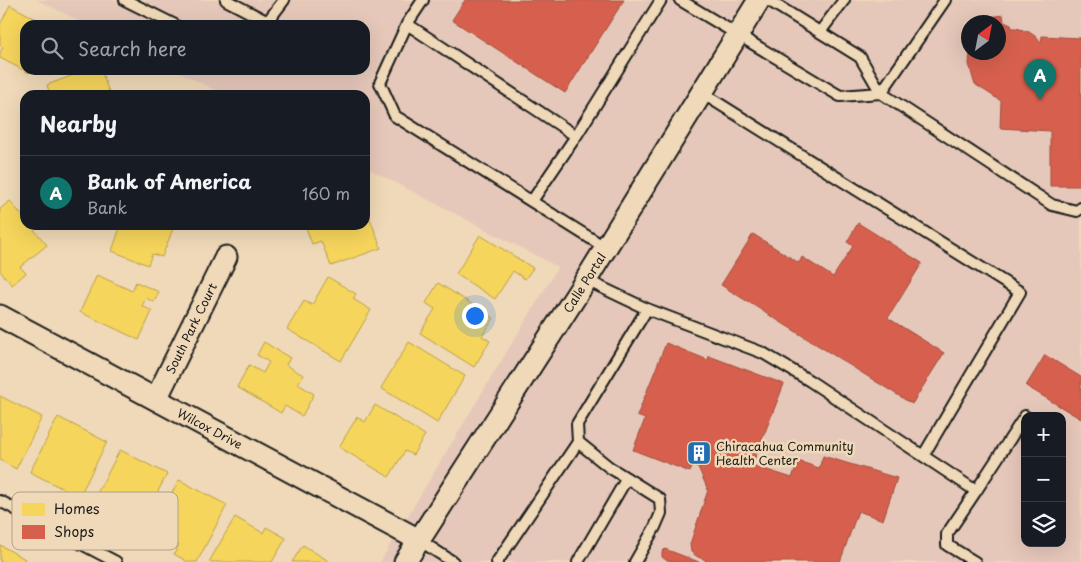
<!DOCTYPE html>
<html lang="en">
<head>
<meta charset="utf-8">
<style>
	:root { --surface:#171b24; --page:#20242c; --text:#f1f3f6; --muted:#9ea1a6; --line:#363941; --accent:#0f766e }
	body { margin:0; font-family:"Playpen Sans",sans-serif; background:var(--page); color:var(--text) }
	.controls { position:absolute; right:15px; bottom:15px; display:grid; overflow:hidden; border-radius:10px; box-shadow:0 5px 20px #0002 }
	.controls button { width:45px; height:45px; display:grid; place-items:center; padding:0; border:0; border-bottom:1px solid var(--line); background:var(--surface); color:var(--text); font:25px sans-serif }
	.compass { position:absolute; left:961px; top:15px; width:45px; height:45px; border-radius:50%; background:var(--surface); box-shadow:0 5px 20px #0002; rotate:32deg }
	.you { position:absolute; left:474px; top:315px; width:18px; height:18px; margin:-12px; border:4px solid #fff; border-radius:50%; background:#1a73e8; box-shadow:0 0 0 8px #1a73e833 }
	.badge { display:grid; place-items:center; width:32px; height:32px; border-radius:50%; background:var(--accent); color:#fff; font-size:16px; font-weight:700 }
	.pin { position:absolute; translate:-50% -41px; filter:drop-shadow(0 1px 2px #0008) }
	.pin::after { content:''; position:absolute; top:26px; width:18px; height:15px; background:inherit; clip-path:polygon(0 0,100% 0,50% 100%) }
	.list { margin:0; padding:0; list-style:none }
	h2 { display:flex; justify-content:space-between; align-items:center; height:65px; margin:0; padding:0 20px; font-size:21px }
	h2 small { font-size:16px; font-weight:400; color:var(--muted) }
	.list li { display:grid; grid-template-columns:32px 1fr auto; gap:15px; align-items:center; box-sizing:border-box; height:75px; padding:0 20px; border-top:1px solid var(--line) }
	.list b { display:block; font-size:19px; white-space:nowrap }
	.list p { margin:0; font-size:16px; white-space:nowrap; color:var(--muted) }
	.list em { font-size:16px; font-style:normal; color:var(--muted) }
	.icon { flex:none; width:28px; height:28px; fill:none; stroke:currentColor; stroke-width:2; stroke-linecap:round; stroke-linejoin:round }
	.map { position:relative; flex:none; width:1081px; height:562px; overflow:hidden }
	.search { position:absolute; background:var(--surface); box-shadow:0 5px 20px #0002; left:20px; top:20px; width:350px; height:55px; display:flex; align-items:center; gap:12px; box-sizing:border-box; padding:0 18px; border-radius:15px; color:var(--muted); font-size:19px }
	.panel { position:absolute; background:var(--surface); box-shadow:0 5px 20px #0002; left:20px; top:90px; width:350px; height:140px; border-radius:15px }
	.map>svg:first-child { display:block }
	.built { fill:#e6c8ba; fill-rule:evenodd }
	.homes { fill:#f6d55c; stroke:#b59e49 }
	.shops { fill:#d6604d; stroke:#9e4c3e }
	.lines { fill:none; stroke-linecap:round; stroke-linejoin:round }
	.lane-casing { stroke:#1c1c1c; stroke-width:14 }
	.street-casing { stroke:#1c1c1c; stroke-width:25 }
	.lane { stroke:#efd9b8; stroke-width:10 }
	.street { stroke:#efd9b8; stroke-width:21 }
	.labels { text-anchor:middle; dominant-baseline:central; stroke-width:5; stroke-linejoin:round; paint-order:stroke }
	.street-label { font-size:12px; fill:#1c1c1c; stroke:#efd9b8 }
	.poi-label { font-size:12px; fill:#1c1c1c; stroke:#efd9b8; text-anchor:start }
	.key { fill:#efd9b8; stroke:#b0a089; stroke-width:1 }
	.key-label { font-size:14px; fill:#1c1c1c }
</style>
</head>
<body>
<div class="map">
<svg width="1081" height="562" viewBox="0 0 1081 562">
	<rect width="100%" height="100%" fill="#efd9b8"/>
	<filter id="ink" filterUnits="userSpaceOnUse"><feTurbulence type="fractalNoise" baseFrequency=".02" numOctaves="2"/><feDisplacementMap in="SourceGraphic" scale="10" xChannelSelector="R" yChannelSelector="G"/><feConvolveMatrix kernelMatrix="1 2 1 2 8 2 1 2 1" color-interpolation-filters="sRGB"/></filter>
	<g filter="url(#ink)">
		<path class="built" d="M 37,0 L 1081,0 L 1081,562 L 380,562 L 558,267 L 365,167 L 365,95 L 225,95 L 175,70 L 365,70 L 365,25 L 87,25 ZM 968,22 L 998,22 L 998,52 L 968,52 ZM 1025,416 L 1062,416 L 1062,543 L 1025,543 Z"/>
		<path class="homes" d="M 10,5 L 40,21 L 38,25 L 25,25 L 25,70 L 31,70 L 29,73 L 0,58 L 0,53 L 3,47 L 0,46 L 0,25 Z
			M 87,70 L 101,70 L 110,95 L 50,95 L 47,85 Z
			M 10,201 L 25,219 L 25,225 L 30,225 L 47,245 L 20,267 L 26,273 L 12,285 L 0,271 L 0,209 Z
			M 369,216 L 381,248 L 331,266 L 321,241 L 312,244 L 305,225 L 365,225 L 365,217 Z
			M 121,225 L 171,225 L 174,226 L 162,257 L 152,254 L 148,265 L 112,251 Z
			M 480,235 L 533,268 L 525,279 L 513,271 L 495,299 L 456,274 Z
			M 97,275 L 132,291 L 136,282 L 159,292 L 154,302 L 146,298 L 142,306 L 152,311 L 139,340 L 80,312 Z
			M 328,277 L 356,294 L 353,299 L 371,310 L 341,361 L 287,329 L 304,301 L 312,305 Z
			M 438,283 L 494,318 L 482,336 L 490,341 L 474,367 L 420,333 L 435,309 L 426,303 Z
			M 264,342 L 290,358 L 286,365 L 303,375 L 298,384 L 314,394 L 302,416 L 285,406 L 281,413 L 237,387 L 249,365 L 263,373 L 269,362 L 257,355 Z
			M 409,342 L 465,376 L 437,423 L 381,388 Z
			M 0,396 L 42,417 L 16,469 L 0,460 Z
			M 375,405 L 425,435 L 413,455 L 405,451 L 389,477 L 339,447 L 357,417 L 365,422 Z
			M 58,417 L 107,442 L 79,497 L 30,472 Z
			M 120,450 L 167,474 L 139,528 L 92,503 Z
			M 179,480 L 227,505 L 197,562 L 188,562 L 174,554 L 179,545 L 152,530 Z
			M 235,517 L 263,533 L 266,527 L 286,538 L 272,562 L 209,562 Z
			M 0,545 L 25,559 L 23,562 L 0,562 Z
			M 303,545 L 330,562 L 292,562 Z"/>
		<path class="shops" d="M 465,0 L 624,0 L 565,93 L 452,20 Z
			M 1003,15 L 1004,22 L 1011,25 L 1012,28 L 1017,28 L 1029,32 L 1038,38 L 1041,43 L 1042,36 L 1081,38 L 1081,186 L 1050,186 L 1050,131 L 1000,128 L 1001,101 L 976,85 L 974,82 L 969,64 L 970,52 L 998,52 L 998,22 L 990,22 L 989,17 Z
			M 858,223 L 922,263 L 888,318 L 944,353 L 912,404 L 721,285 L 753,234 L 799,263 L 802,257 L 833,277 L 853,246 L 847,242 Z
			M 666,343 L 708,360 L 709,356 L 784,384 L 752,465 L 792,478 L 798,461 L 819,468 L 823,456 L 897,478 L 883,520 L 858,511 L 840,562 L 705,562 L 706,560 L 698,557 L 691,552 L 690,544 L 708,490 L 698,467 L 693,465 L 690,472 L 633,450 L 645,419 L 637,416 Z
			M 1045,355 L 1081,377 L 1081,419 L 1026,386 Z
			M 665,549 L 699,562 L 673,562 L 666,560 L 662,557 L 662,552 Z"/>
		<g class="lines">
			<defs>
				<path id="lane" d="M 125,0 L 175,25
					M 226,0 L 268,22
					M 423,0 L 407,24 L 380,83 L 395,116 L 606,248
					M 680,0 L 840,96 L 881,93
					M 768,0 L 860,57 L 881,93 L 1052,205 L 1077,211 L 1081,208
					M 407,24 L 576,136
					M 265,25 L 284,0
					M 820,32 L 844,0
					M 702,93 L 1020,292 L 923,456
					M 881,93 L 945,0
					M 532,201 L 576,136 L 661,0
					M 586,280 L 647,309 L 763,353 L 810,381 L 976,491 L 1025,416
					M 0,501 L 116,562
					M 419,540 L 453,562
					M 497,562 L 578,442
					M 578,562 L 627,478
					M 635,562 L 655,527 L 661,513 L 660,499 L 609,467 L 578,442 L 577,424 L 647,309
					M 975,562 L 947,545 L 947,534 L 976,491"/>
				<g id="street">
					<path id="s1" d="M 0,316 L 419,540"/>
					<path id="s2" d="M 156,399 L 226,257"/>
					<path id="s3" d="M 405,562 L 586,280 L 759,0"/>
				</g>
			</defs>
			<use href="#lane" class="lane-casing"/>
			<use href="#street" class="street-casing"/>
			<use href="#lane" class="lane"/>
			<use href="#street" class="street"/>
		</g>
	</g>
	<defs>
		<symbol id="building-square" viewBox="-11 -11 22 22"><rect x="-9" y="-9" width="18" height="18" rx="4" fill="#1f6fb2" stroke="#efd9b8"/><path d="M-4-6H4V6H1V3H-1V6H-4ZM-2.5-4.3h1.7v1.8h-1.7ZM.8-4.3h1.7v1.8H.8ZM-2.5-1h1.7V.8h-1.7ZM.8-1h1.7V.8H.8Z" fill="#fff"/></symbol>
	</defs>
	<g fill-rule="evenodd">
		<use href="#building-square" x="685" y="439" width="28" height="28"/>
	</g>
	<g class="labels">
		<g class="street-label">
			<text stroke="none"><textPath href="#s3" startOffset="332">Calle Portal</textPath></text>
			<text stroke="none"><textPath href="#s2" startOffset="79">South Park Court</textPath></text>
			<text stroke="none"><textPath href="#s1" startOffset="238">Wilcox Drive</textPath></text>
		</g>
		<g class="poi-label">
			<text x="716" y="446">Chiracahua Community<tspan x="716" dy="14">Health Center</tspan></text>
		</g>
	</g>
	<rect x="12" y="492" width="166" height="58" rx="8" class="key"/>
	<rect x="22" y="503" width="23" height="13" fill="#f6d55c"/>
	<rect x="22" y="525" width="23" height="14" fill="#d6604d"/>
	<g class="key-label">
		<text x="54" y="514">Homes</text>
		<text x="54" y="537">Shops</text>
	</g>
</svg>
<div class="controls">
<button>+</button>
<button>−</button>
<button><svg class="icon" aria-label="layers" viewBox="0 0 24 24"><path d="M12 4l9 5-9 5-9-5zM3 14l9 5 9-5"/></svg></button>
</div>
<svg class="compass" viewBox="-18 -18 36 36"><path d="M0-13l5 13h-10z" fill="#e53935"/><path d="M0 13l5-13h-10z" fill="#9ea1a6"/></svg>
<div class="you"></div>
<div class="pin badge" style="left:1040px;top:100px">A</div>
<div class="search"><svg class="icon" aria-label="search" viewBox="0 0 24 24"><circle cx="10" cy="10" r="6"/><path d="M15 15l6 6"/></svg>Search here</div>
<section class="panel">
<h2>Nearby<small></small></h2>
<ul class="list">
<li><span class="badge">A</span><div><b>Bank of America</b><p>Bank</p></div><em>160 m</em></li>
</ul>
</section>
</div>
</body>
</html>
